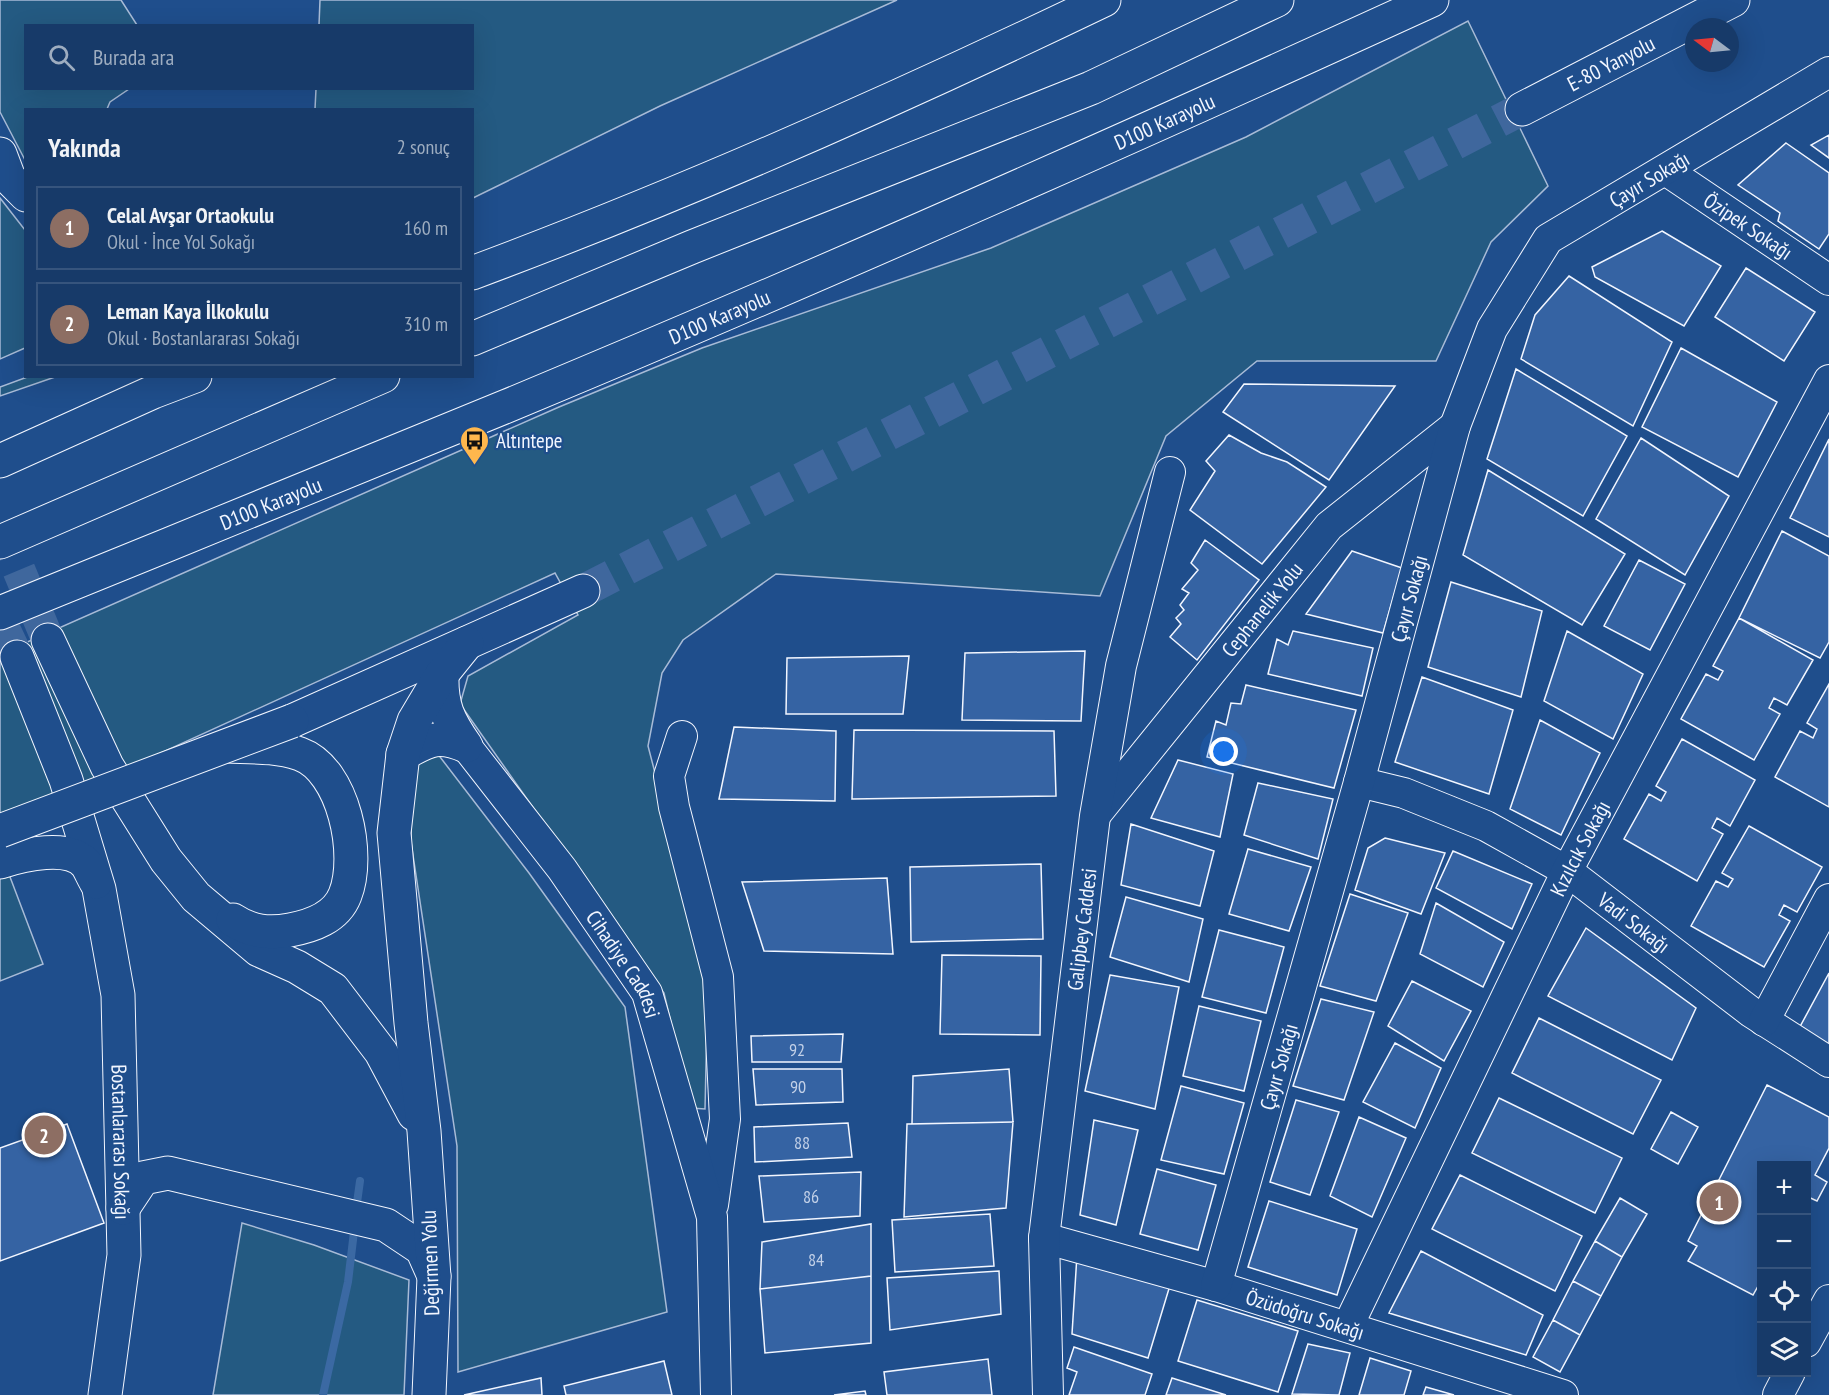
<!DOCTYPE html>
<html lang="tr">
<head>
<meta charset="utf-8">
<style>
	:root { --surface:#173a69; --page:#20416f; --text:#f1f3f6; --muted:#9eadc0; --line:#36547d; --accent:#95b2f1 }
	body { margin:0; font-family:"PT Sans Narrow",sans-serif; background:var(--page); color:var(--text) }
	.controls { position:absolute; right:18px; bottom:18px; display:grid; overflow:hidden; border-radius:0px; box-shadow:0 6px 24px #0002 }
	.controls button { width:54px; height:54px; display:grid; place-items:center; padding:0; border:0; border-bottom:2px solid var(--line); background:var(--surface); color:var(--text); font:30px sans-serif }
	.compass { position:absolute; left:1685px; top:18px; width:54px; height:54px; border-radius:50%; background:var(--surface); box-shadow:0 6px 24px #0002; rotate:286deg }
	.you { position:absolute; left:1224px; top:752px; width:21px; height:21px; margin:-15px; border:4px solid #fff; border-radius:50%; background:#1a73e8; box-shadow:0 0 0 9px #1a73e833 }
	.badge { display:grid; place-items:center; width:39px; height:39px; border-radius:50%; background:var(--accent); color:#fff; font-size:20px; font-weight:700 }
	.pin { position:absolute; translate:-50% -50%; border:3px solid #fff; box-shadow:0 2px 6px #0006 }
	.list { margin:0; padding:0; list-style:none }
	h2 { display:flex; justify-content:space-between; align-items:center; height:78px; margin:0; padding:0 24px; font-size:26px }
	h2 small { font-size:20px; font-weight:400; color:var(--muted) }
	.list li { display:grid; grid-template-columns:39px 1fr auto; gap:18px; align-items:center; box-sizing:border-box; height:84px; margin:0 12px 12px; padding:0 12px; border:2px solid var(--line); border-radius:0px }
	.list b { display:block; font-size:22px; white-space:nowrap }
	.list p { margin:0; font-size:20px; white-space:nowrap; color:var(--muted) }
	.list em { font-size:20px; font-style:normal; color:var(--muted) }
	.icon { flex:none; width:33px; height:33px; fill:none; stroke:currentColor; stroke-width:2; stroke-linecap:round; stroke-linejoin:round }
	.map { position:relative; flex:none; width:1829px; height:1395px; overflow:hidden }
	.search { position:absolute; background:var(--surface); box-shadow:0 6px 24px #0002; left:24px; top:24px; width:450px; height:66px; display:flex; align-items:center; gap:15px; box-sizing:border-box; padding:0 21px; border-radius:0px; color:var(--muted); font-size:22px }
	.panel { position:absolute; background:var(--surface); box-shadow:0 6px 24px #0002; left:24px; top:108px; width:450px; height:270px; border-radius:0px }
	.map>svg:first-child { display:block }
	.green { fill:#245a82; stroke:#a8bbd7; stroke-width:1.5 }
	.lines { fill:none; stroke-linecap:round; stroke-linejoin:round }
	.stream { stroke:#3b69a3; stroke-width:8 }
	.building { fill:#3563a3; stroke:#f2f6ff; stroke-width:1.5 }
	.major-tunnel { stroke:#3f679d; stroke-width:33; stroke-dasharray:33 16; stroke-linecap:butt }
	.minor-casing { stroke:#f2f6ff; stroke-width:32 }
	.major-casing { stroke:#f2f6ff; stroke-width:35 }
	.highway-casing { stroke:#f2f6ff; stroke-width:35 }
	.minor { stroke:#1f4e8c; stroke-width:30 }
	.major { stroke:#1f4e8c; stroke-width:33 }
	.highway { stroke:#1f4e8c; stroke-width:33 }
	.major-bridge-casing { stroke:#f2f6ff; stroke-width:35; stroke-linecap:butt }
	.major-bridge { stroke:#1f4e8c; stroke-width:33 }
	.labels { text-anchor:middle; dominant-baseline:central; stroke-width:4.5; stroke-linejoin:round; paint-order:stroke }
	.number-label { font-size:18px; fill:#c3d1e8 }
	.street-label { font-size:21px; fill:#f2f6ff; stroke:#1f4e8c }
	.poi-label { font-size:21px; fill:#f2f6ff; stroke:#1f4e8c; text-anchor:start }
</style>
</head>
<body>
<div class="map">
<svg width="1829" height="1395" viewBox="0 0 1829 1395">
	<rect width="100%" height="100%" fill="#1f4e8c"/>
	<path class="green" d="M 0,0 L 121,0 L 137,25 L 26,26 L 26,88 L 129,89 L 110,102 L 107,109 L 26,110 L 25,160 L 0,112 Z
		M 320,0 L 897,0 L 660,106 L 473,198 L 472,110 L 315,109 L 316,89 L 472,88 L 472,26 L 319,25 Z
		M 1468,21 L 1548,186 L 1491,242 L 1436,361 L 1257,361 L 1166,436 L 1100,596 L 776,574 L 683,640 L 662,673 L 648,746 L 708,976 L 705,1109 L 691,1108 L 664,993 L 460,704 L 468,676 L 578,615 L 555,573 L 128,768 L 0,820 L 0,654 L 559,407 L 702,348 L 991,248 L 1246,137 Z
		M 0,198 L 25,230 L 25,348 L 0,359 Z
		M 30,376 L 55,377 L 0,396 L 0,387 Z
		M 437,753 L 529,873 L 625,1007 L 667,1312 L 458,1372 L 457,1146 L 411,842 L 412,766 Z
		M 7,869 L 43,964 L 0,981 L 0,872 Z
		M 242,1223 L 314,1245 L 409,1280 L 404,1395 L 213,1395 Z"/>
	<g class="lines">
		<path class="stream" d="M 356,1210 L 360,1181
			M 323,1395 L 348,1282 L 355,1223"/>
	</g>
	<path class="building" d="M 1829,135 L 1829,158 L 1811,145 Z
		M 1786,143 L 1829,173 L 1829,234 L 1819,249 L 1778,221 L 1780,213 L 1738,185 Z
		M 1662,231 L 1721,266 L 1684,326 L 1595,277 L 1592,267 Z
		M 1746,268 L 1815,312 L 1784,361 L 1715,317 Z
		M 1569,276 L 1672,342 L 1633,426 L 1521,359 L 1535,315 Z
		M 1681,348 L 1777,402 L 1738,477 L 1642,427 Z
		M 1516,369 L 1627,436 L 1583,516 L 1487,459 Z
		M 1244,384 L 1395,386 L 1329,480 L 1223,412 Z
		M 1229,435 L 1261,453 L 1287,462 L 1326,487 L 1262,564 L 1190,510 L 1215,471 L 1206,461 Z
		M 1641,438 L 1729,496 L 1685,575 L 1596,519 Z
		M 1829,439 L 1829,537 L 1790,518 Z
		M 1488,470 L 1625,554 L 1582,625 L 1463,555 Z
		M 1782,531 L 1829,556 L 1829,642 L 1820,658 L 1739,618 Z
		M 1205,540 L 1259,580 L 1197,660 L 1170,637 L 1181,624 L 1176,618 L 1184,610 L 1180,605 L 1189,593 L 1182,589 L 1198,570 L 1191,563 Z
		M 1352,551 L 1402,568 L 1383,633 L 1306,614 Z
		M 1639,560 L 1685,584 L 1650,650 L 1604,626 Z
		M 1451,582 L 1542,611 L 1521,697 L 1428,667 Z
		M 1739,618 L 1813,660 L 1787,705 L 1774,698 L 1769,708 L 1780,714 L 1754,760 L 1681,719 L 1706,674 L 1718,680 L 1723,671 L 1713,666 Z
		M 1293,631 L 1373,648 L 1362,696 L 1268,674 L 1277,639 L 1288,645 Z
		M 1567,631 L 1643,674 L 1613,739 L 1544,701 Z
		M 1085,651 L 1081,721 L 962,720 L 965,653 Z
		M 909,656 L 903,714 L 786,714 L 787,658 Z
		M 1422,677 L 1513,710 L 1489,794 L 1395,762 Z
		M 1829,684 L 1829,807 L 1775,777 L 1800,731 L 1813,738 L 1817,729 L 1807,723 Z
		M 1246,685 L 1356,710 L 1334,788 L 1207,757 L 1216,721 L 1226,725 L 1231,703 L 1241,704 Z
		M 1540,720 L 1600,753 L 1561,835 L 1510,809 Z
		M 734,727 L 836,731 L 835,801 L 719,799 Z
		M 854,730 L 1054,731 L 1056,796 L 852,799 Z
		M 1682,739 L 1755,780 L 1730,826 L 1717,818 L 1712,828 L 1723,834 L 1697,881 L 1624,839 L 1649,794 L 1661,801 L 1666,792 L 1656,786 Z
		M 1178,760 L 1233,774 L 1220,837 L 1151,818 Z
		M 1258,783 L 1333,799 L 1318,859 L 1244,835 Z
		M 1131,824 L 1214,851 L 1200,906 L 1121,885 Z
		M 1749,826 L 1822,867 L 1797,912 L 1784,905 L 1779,915 L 1790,921 L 1764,967 L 1691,926 L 1716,881 L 1728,887 L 1733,879 L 1722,873 Z
		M 1385,838 L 1445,853 L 1421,914 L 1355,890 L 1368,848 Z
		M 1248,849 L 1311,867 L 1289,931 L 1229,914 Z
		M 1453,851 L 1532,884 L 1512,929 L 1436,888 Z
		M 1041,864 L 1043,939 L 911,942 L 910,867 Z
		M 887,878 L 893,954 L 764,951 L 742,882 Z
		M 1350,894 L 1408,913 L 1376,1001 L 1320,986 Z
		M 1126,897 L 1203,919 L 1189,982 L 1110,957 Z
		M 1436,903 L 1504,942 L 1483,987 L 1420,954 Z
		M 1586,928 L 1696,1008 L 1672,1060 L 1548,996 Z
		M 1219,930 L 1284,947 L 1266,1013 L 1202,997 Z
		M 942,955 L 1041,956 L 1040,1035 L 940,1034 Z
		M 1829,973 L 1829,1053 L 1796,1034 Z
		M 1110,975 L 1179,987 L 1155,1109 L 1085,1091 Z
		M 1412,981 L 1471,1011 L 1444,1061 L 1388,1026 Z
		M 1321,999 L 1374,1012 L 1344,1100 L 1293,1086 Z
		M 1199,1006 L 1261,1021 L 1244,1091 L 1183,1076 Z
		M 1539,1018 L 1661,1080 L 1633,1134 L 1512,1073 Z
		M 843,1034 L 841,1062 L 752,1062 L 751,1036 Z
		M 1395,1043 L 1441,1068 L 1415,1128 L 1363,1102 Z
		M 753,1069 L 842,1069 L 843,1102 L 756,1105 Z
		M 1009,1069 L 1013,1122 L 912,1124 L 913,1076 Z
		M 1767,1085 L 1829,1117 L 1829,1148 L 1815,1175 L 1827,1182 L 1817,1201 L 1806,1196 L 1806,1166 L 1762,1166 L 1762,1279 L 1753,1295 L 1688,1261 L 1697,1246 L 1688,1241 Z
		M 1181,1086 L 1244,1103 L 1224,1174 L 1161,1160 Z
		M 1499,1098 L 1622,1158 L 1595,1213 L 1472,1153 Z
		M 1296,1100 L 1339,1112 L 1310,1195 L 1270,1182 Z
		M 1671,1112 L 1698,1127 L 1678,1164 L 1651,1149 Z
		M 1359,1117 L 1406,1138 L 1372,1217 L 1330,1196 Z
		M 1094,1120 L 1138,1130 L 1116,1225 L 1080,1215 Z
		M 1013,1122 L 1006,1208 L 904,1217 L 907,1124 Z
		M 848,1123 L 852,1157 L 755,1162 L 754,1127 Z
		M 67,1124 L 104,1223 L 0,1261 L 0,1148 Z
		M 1157,1169 L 1216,1185 L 1198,1250 L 1140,1234 Z
		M 861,1172 L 860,1216 L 764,1222 L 759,1176 Z
		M 1460,1175 L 1582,1236 L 1555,1291 L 1432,1229 Z
		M 1620,1198 L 1647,1214 L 1622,1257 L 1595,1241 Z
		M 1269,1201 L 1357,1229 L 1337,1295 L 1248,1267 Z
		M 990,1214 L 994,1266 L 895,1272 L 892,1220 Z
		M 871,1224 L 871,1276 L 760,1289 L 762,1242 Z
		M 1595,1241 L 1622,1257 L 1601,1296 L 1573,1281 Z
		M 1421,1251 L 1543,1315 L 1526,1355 L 1389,1313 Z
		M 1077,1255 L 1171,1282 L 1148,1358 L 1072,1334 Z
		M 999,1271 L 1001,1314 L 890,1330 L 887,1278 Z
		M 871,1276 L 871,1343 L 765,1353 L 760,1289 Z
		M 1573,1281 L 1601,1296 L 1580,1335 L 1553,1320 Z
		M 1197,1300 L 1298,1331 L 1278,1392 L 1178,1361 Z
		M 1553,1320 L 1580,1335 L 1560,1372 L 1533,1357 Z
		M 1308,1344 L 1350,1353 L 1339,1395 L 1292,1394 Z
		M 1074,1347 L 1152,1374 L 1145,1395 L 1069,1395 L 1077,1372 L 1067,1368 Z
		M 1370,1358 L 1411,1371 L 1404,1395 L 1359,1395 Z
		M 988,1359 L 992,1395 L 887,1395 L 884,1372 Z
		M 664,1361 L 672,1395 L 566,1395 L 564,1386 Z
		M 541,1378 L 542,1395 L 464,1395 Z
		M 1172,1378 L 1226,1395 L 1166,1395 Z
		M 1426,1387 L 1454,1395 L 1423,1395 Z
		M 865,1391 L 866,1395 L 834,1395 Z"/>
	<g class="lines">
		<path class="major-tunnel" d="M 0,525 L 48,640
			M 583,591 L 1522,109
			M 0,621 L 17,657"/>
		<defs>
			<g id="minor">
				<path id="s1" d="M 1667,171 L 1829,280"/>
				<path d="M 682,736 L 669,776 L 674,807 L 718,977 L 725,1119 L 713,1205"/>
				<path id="s2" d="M 466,746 L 562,869 L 647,993 L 712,1217 L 716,1395"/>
				<path id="s3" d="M 1359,782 L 1404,793 L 1486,826 L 1567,871 L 1751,1012 L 1829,1062"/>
				<path id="s4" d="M 1097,813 L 1329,526 L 1455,426"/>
				<path d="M 1764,1021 L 1829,899"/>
				<path id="s5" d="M 1044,1238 L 1216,1286 L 1563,1395"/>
				<path id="s6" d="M 1216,1286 L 1359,782 L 1455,426 L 1492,329 L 1548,239 L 1829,72"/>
				<path id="s7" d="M 1348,1326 L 1567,871 L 1829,380"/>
				<path d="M 1806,1342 L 1829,1300"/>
				<path id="s8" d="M 1048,1395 L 1044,1238 L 1095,816 L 1121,666 L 1170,472"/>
				<path d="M 1778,1395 L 1790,1372"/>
			</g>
			<g id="major">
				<path id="s9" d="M 1522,109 L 1733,0"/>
				<path d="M 48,640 L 107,766 L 166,860 L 196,897 L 259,950 L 297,967 L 333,989 L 381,1052 L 414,1114"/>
				<path id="s10" d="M 17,657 L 66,780 L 99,889 L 118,995 L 124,1255 L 105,1395"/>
				<path d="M 292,721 L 583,591"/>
				<path d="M 227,746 C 251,747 277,746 300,754 C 344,770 361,855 345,895 C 336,918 312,926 290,930 C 269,934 251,932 233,920"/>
				<path d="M 403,754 C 429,740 437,734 466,746 C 448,720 441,706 442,674"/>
				<path d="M 0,862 C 22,855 70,843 87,865 C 90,870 93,877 96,882"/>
				<path d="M 123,1208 L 143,1178 L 168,1173 L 386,1225 L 422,1249 L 434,1276"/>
				<path d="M 429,1395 L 434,1277 L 424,1131 L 411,1023 L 394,833 L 403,754 L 414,721 L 442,674 L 467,643"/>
			</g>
			<g id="highway">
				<path d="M 0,154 L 9,178 L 26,195"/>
				<path d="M 472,273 C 687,193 898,99 1104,0"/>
				<path d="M 472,339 L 692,247 L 1091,88 L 1277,0"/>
				<path d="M 0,461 L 153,392 L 195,376"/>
				<path d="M 0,542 L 383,376"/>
				<path id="s11" d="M 0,613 C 169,544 339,476 507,406 C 818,277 1126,140 1432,0"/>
			</g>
		</defs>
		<use href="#minor" class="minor-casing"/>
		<use href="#major" class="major-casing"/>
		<use href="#highway" class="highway-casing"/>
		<use href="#minor" class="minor"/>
		<use href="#major" class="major"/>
		<use href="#highway" class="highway"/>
		<defs>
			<path id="major-bridge" d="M 0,831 L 292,721"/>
		</defs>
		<use href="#major-bridge" class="major-bridge-casing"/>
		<use href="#major-bridge" class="major-bridge"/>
	</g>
	<defs>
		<symbol id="bus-pin" viewBox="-11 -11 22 30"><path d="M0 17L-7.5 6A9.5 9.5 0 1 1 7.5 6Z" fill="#ffb74d" stroke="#1f4e8c"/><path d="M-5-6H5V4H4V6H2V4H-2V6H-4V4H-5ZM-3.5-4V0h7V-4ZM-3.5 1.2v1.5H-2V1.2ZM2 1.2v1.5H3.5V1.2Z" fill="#111"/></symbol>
	</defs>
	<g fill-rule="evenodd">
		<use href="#bus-pin" x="458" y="424" width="33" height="45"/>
	</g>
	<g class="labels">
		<g class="number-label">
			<text x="797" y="1049">92</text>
			<text x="798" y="1086">90</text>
			<text x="802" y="1142">88</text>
			<text x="811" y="1196">86</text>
			<text x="816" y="1259">84</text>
		</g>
		<g class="street-label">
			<text stroke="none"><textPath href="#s9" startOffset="100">E-80 Yanyolu</textPath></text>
			<text stroke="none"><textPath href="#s11" startOffset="1264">D100 Karayolu</textPath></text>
			<text stroke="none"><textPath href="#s6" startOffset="1220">Çayır Sokağı</textPath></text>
			<text stroke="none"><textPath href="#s1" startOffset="98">Özipek Sokağı</textPath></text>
			<text stroke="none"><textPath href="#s11" startOffset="778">D100 Karayolu</textPath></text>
			<text stroke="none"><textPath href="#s11" startOffset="292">D100 Karayolu</textPath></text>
			<text stroke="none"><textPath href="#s6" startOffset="714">Çayır Sokağı</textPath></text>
			<text stroke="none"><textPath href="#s4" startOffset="262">Cephanelik Yolu</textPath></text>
			<text stroke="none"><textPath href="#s7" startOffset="531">Kızılcık Sokağı</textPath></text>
			<text stroke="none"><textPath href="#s3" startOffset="312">Vadi Sokağı</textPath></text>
			<text stroke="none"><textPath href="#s8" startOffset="468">Galipbey Caddesi</textPath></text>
			<text stroke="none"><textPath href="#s2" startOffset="270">Cihadiye Caddesi</textPath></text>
			<text stroke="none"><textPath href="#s6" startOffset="228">Çayır Sokağı</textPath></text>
			<text stroke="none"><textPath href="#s10" startOffset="501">Bostanlararası Sokağı</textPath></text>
			<text transform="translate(430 1263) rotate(-92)">Değirmen Yolu</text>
			<text stroke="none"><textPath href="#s5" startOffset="272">Özüdoğru Sokağı</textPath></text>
		</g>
		<g class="poi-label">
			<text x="496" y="440">Altıntepe</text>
		</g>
	</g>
</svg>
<div class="controls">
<button>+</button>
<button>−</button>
<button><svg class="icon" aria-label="locate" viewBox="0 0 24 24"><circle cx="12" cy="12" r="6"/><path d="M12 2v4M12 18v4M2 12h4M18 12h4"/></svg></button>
<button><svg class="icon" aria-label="layers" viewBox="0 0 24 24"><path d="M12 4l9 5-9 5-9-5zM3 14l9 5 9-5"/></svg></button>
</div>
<svg class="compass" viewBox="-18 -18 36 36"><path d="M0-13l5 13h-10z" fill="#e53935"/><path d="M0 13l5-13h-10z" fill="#9eadc0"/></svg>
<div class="you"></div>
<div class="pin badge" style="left:1719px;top:1202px;background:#8d6e63">1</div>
<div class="pin badge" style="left:44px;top:1135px;background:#8d6e63">2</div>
<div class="search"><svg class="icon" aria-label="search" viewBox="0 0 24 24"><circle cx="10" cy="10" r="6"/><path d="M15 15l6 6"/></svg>Burada ara</div>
<section class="panel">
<h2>Yakında<small>2 sonuç</small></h2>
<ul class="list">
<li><span class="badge" style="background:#8d6e63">1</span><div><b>Celal Avşar Ortaokulu</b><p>Okul · İnce Yol Sokağı</p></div><em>160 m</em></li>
<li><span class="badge" style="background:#8d6e63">2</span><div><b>Leman Kaya İlkokulu</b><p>Okul · Bostanlararası Sokağı</p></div><em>310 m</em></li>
</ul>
</section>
</div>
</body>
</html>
